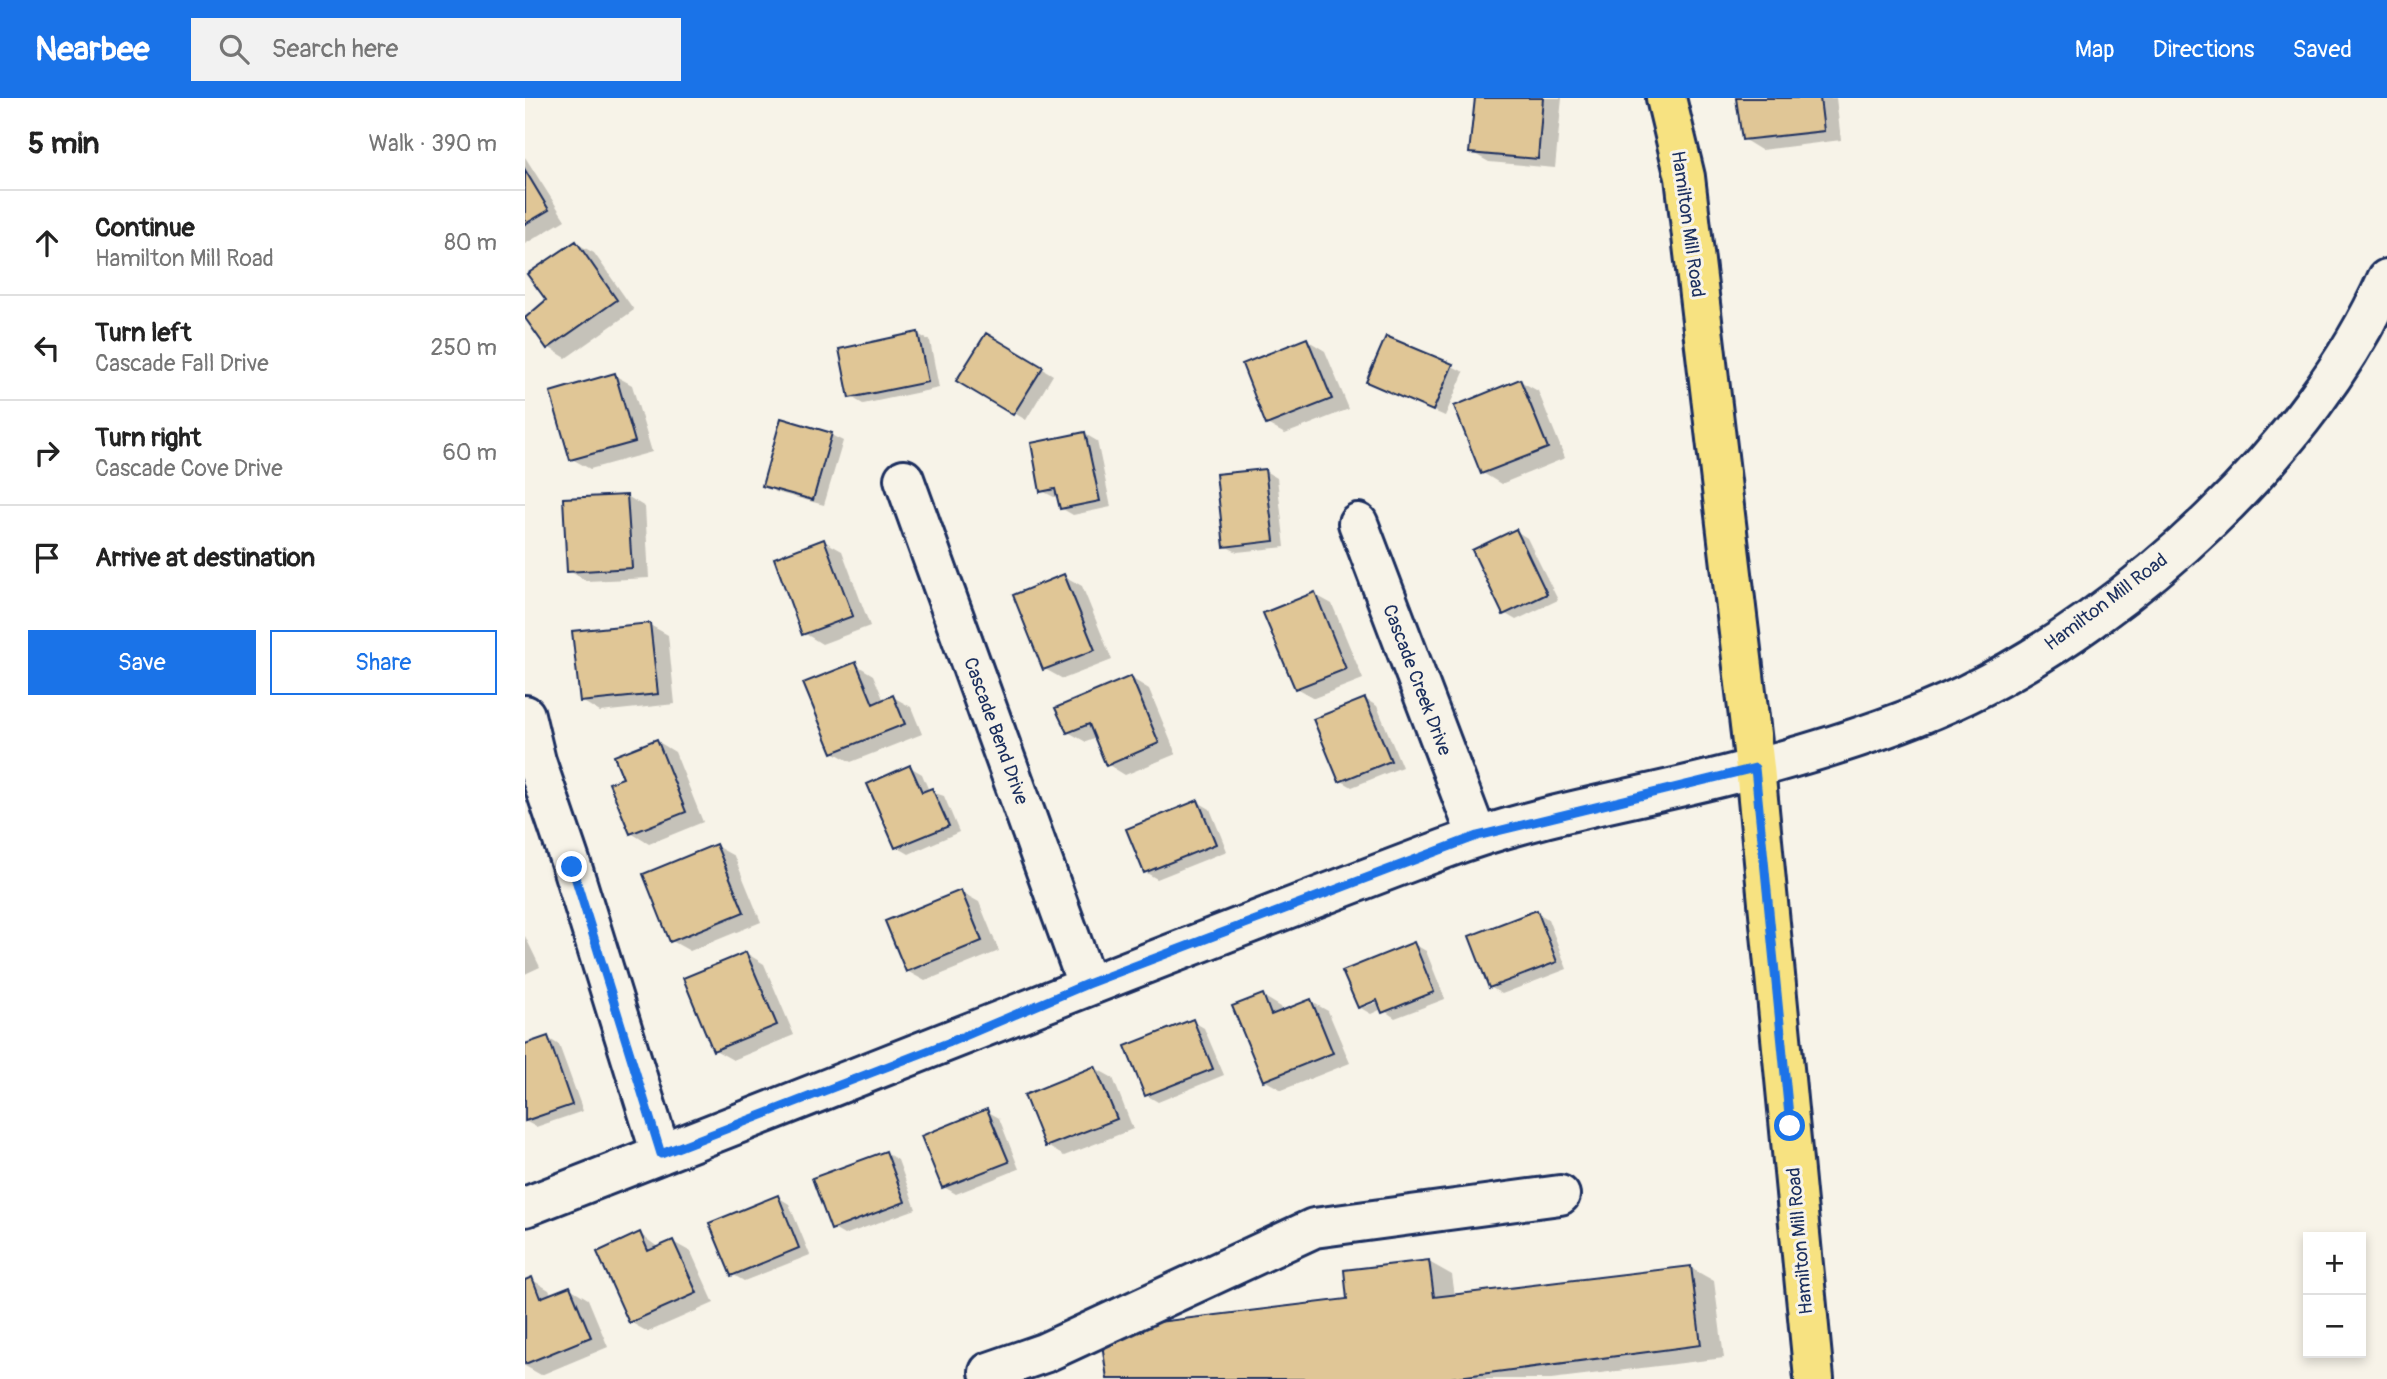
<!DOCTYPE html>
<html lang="en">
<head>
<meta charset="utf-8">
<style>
	:root { --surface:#fff; --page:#f2f2f2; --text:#222; --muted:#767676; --line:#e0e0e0; --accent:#1a73e8 }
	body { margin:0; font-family:Pangolin,sans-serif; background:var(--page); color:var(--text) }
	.controls { position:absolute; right:21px; bottom:21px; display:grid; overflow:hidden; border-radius:0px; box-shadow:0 4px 10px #0003 }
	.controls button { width:63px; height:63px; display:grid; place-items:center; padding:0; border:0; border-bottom:2px solid var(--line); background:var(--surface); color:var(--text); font:35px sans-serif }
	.stop { position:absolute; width:21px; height:21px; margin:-16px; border:5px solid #1a73e8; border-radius:50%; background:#fff }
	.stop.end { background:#1a73e8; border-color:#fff; box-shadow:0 2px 7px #0008 }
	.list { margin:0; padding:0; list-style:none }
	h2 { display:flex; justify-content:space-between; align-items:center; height:91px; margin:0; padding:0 28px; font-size:30px }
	h2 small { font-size:23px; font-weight:400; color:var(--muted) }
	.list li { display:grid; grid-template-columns:46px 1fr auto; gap:21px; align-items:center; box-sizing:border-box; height:105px; padding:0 28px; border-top:2px solid var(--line) }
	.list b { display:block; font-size:26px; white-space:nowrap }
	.list p { margin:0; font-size:23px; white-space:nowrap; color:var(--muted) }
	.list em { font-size:23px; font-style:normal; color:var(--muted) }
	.actions { display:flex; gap:14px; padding:21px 28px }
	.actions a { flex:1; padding:16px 0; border:2px solid var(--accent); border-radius:0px; text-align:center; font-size:24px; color:var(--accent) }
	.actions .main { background:var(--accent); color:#fff }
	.icon { flex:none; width:38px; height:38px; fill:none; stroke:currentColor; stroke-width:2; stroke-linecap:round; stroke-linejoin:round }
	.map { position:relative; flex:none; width:1862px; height:1281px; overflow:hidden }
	header { display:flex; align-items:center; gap:42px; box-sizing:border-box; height:98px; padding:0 35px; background:var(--accent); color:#fff }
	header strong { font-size:33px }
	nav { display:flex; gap:38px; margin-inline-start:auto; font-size:24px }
	.search { width:490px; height:63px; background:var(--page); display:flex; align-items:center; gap:18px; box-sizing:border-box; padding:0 24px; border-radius:0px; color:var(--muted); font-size:26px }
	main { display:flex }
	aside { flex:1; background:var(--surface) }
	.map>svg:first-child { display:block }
	.shadow { fill:#0003; fill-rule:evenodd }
	.building { fill:#e0c696; stroke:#1b2f5e; stroke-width:2 }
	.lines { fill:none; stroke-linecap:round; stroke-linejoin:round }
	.minor-casing { stroke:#1b2f5e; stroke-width:44 }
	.major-casing { stroke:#1b2f5e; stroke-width:44 }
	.minor { stroke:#f7f3e8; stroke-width:38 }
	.major { stroke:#f7e281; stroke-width:38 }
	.route { stroke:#1a73e8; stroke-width:9 }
	.labels { text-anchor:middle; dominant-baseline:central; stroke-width:6; stroke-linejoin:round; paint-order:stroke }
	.street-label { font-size:19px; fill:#1b2f5e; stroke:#f7f3e8 }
</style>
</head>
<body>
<header>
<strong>Nearbee</strong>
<div class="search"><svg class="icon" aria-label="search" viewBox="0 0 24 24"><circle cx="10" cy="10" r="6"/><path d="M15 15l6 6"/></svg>Search here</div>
<nav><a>Map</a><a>Directions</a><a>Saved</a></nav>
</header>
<main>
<aside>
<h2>5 min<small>Walk · 390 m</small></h2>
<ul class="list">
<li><svg class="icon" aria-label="ahead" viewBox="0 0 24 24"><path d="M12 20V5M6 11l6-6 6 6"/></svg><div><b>Continue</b><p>Hamilton Mill Road</p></div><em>80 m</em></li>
<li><svg class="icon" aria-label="left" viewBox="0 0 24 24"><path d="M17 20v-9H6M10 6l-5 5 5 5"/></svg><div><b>Turn left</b><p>Cascade Fall Drive</p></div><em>250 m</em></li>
<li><svg class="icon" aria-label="right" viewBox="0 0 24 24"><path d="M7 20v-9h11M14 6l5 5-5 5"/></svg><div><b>Turn right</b><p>Cascade Cove Drive</p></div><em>60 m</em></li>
<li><svg class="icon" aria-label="arrive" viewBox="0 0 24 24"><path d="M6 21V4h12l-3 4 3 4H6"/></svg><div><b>Arrive at destination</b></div></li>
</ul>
<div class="actions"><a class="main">Save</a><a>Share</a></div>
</aside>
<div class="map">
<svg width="1862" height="1281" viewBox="0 0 1862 1281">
	<rect width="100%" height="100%" fill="#f7f3e8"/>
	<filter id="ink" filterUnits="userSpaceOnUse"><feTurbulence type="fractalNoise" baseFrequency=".0143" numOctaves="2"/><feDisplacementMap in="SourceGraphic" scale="14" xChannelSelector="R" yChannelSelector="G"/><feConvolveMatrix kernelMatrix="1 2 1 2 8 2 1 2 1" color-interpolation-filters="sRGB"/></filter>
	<g filter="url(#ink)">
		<path class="shadow" d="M 951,0 L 1037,0 L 1030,70 L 964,64 L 946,54 Z
			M 1213,0 L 1311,0 L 1316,42 L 1236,52 L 1218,41 Z
			M 0,59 L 40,122 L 0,146 Z
			M 51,145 L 69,155 L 109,212 L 41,260 L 23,249 L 1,219 L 24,203 Z
			M 393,236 L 405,243 L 414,290 L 338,306 L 326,299 Z
			M 462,237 L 528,277 L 501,322 L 434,282 Z
			M 782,242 L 800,253 L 824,311 L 760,336 L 742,326 Z
			M 927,268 L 939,274 L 920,318 L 843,284 Z
			M 89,277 L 107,287 L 127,354 L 65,371 L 47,361 Z
			M 995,283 L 1013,293 L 1040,360 L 976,386 L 958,375 Z
			M 560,336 L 572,343 L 586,409 L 548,417 L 536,410 L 534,398 L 529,399 L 517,393 Z
			M 306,337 L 318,343 L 299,407 L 251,394 L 239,387 Z
			M 740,373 L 752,380 L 760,449 L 712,454 L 700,448 Z
			M 102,398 L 120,409 L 124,480 L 62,483 L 44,473 Z
			M 991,433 L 1002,440 L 1033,502 L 991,522 L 979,515 Z
			M 299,443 L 317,453 L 345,528 L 297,546 L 279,535 Z
			M 539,478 L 557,488 L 587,562 L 538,581 L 520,571 Z
			M 789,496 L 807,506 L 838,581 L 789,600 L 771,590 Z
			M 125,527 L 143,537 L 150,606 L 75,614 L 57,603 Z
			M 330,566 L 348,577 L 359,603 L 368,599 L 386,609 L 397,636 L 326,664 L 308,654 Z
			M 606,580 L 624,591 L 651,656 L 600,677 L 582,666 L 571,640 L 561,644 L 543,634 Z
			M 840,601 L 852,608 L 877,669 L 827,689 L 815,682 Z
			M 132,643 L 150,654 L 178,724 L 124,746 L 106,735 L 100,681 Z
			M 385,669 L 397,676 L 404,693 L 419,698 L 434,734 L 384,756 L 372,749 Z
			M 673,704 L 685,711 L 702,753 L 632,781 L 620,774 Z
			M 191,748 L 209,758 L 236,824 L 165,853 L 147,843 Z
			M 436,794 L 454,804 L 474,853 L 400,883 L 382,873 Z
			M 1011,814 L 1023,821 L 1042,871 L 977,896 L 965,889 Z
			M 0,838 L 15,869 L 0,876 Z
			M 889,846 L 901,853 L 920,901 L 870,920 L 857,911 L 846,916 L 834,909 ZM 860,897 L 861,901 L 839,909 L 839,905 Z
			M 221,855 L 239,866 L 269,937 L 208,962 L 190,952 Z
			M 738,898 L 756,909 L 758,914 L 785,903 L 803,913 L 825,965 L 757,992 L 739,982 Z
			M 667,923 L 679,930 L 699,977 L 633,1004 L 621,997 Z
			M 23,940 L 34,947 L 58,1013 L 11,1029 L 0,1023 L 0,948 Z
			M 570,970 L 588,980 L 608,1031 L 539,1058 L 522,1048 Z
			M 462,1013 L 474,1020 L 494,1071 L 431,1096 L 419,1089 Z
			M 361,1055 L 373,1062 L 391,1111 L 319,1137 L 307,1130 Z
			M 253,1099 L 264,1106 L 285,1157 L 219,1183 L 207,1176 Z
			M 115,1136 L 134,1150 L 148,1144 L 166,1154 L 189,1205 L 123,1234 L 105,1224 Z
			M 904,1164 L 927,1177 L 930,1198 L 1166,1170 L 1189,1183 L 1199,1260 L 1026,1281 L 583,1281 L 824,1203 Z
			M 6,1181 L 24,1192 L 27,1198 L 45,1190 L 63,1201 L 83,1249 L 16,1277 L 0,1268 L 0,1184 Z"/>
		<path class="building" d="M 950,0 L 1018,0 L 1013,61 L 944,55 Z
			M 1211,0 L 1295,0 L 1299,33 L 1217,42 Z
			M 0,72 L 24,112 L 0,126 Z
			M 51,143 L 92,202 L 22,251 L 0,220 L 21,202 L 2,176 Z
			M 393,234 L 403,284 L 324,300 L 314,251 Z
			M 461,235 L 518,269 L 488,317 L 431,283 Z
			M 861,238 L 928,266 L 908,313 L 841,284 Z
			M 782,240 L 807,301 L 741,327 L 717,266 Z
			M 90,275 L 110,344 L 45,362 L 25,294 Z
			M 995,281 L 1023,350 L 956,376 L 929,308 Z
			M 256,320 L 307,335 L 288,402 L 237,388 Z
			M 560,334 L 575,403 L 535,411 L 530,391 L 515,394 L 506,345 Z
			M 740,371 L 749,443 L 699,449 L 691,376 Z
			M 102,397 L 107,470 L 42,474 L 38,400 Z
			M 991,431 L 1022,496 L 978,517 L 947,452 Z
			M 299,441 L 328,518 L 277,537 L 249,460 Z
			M 539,476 L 570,552 L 518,572 L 488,497 Z
			M 790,494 L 821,571 L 770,591 L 738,515 Z
			M 125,525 L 133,596 L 55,604 L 47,533 Z
			M 331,564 L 348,606 L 368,597 L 380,626 L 307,655 L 278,585 Z
			M 606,578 L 634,645 L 581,668 L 564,626 L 542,635 L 530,610 Z
			M 840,600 L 866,663 L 814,684 L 788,621 Z
			M 132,641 L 161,714 L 105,736 L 84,685 L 98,680 L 89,658 Z
			M 385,667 L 397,694 L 407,690 L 424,728 L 370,750 L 342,686 Z
			M 673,702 L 691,746 L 619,775 L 601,731 Z
			M 191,746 L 219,814 L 145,844 L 118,776 Z
			M 436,792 L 457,843 L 381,874 L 360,823 Z
			M 1012,812 L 1032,864 L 964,890 L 944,838 Z
			M 889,844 L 909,894 L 857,915 L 852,902 L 833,910 L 817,873 Z
			M 221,854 L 252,927 L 188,953 L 158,880 Z
			M 738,896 L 746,917 L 786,901 L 808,955 L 738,983 L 707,908 Z
			M 668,921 L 688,971 L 620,998 L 600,948 Z
			M 23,938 L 47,1007 L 0,1023 L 0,946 Z
			M 570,968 L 592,1021 L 520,1049 L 499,997 Z
			M 462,1011 L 484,1064 L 417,1090 L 396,1038 Z
			M 361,1053 L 380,1104 L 306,1132 L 287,1080 Z
			M 253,1097 L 274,1150 L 206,1178 L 184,1125 Z
			M 115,1134 L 123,1153 L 148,1142 L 172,1195 L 104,1225 L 72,1154 Z
			M 904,1162 L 909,1199 L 1166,1168 L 1176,1247 L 918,1281 L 582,1281 L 575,1231 L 822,1201 L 819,1172 Z
			M 7,1179 L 15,1200 L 45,1188 L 66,1239 L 0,1266 L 0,1182 Z"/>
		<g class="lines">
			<defs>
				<path id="minor" d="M 379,381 L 562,886
					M 833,425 L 952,738
					M 0,617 L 11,663 L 47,769 L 136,1056
					M 0,1109 C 307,990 611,867 919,751 C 1019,713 1127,699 1230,670 C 1301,651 1376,628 1442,596 C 1606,516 1788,349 1862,181
					M 464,1274 L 519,1255 L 789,1130 L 1035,1097"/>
				<path id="major" d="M 1141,0 L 1160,79 L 1230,670 L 1289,1281"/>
			</defs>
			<use href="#minor" class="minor-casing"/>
			<use href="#major" class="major-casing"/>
			<use href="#minor" class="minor"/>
			<use href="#major" class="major"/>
		</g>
	</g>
	<g class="lines" filter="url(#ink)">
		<path class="route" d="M 47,769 L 136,1056 L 423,945 L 562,886 L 952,738 L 1230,670 L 1265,1028"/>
	</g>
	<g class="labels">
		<g class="street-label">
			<text transform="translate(1163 126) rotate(82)">Hamilton Mill Road</text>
			<text transform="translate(1581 504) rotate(-37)">Hamilton Mill Road</text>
			<text transform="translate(892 582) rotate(69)">Cascade Creek Drive</text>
			<text transform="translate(471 633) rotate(70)">Cascade Bend Drive</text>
			<text transform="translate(1275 1143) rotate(-95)">Hamilton Mill Road</text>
		</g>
	</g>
</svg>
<div class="controls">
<button>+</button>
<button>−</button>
</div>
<div class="stop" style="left:1265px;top:1028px"></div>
<div class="stop end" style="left:47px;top:769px"></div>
</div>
</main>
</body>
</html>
